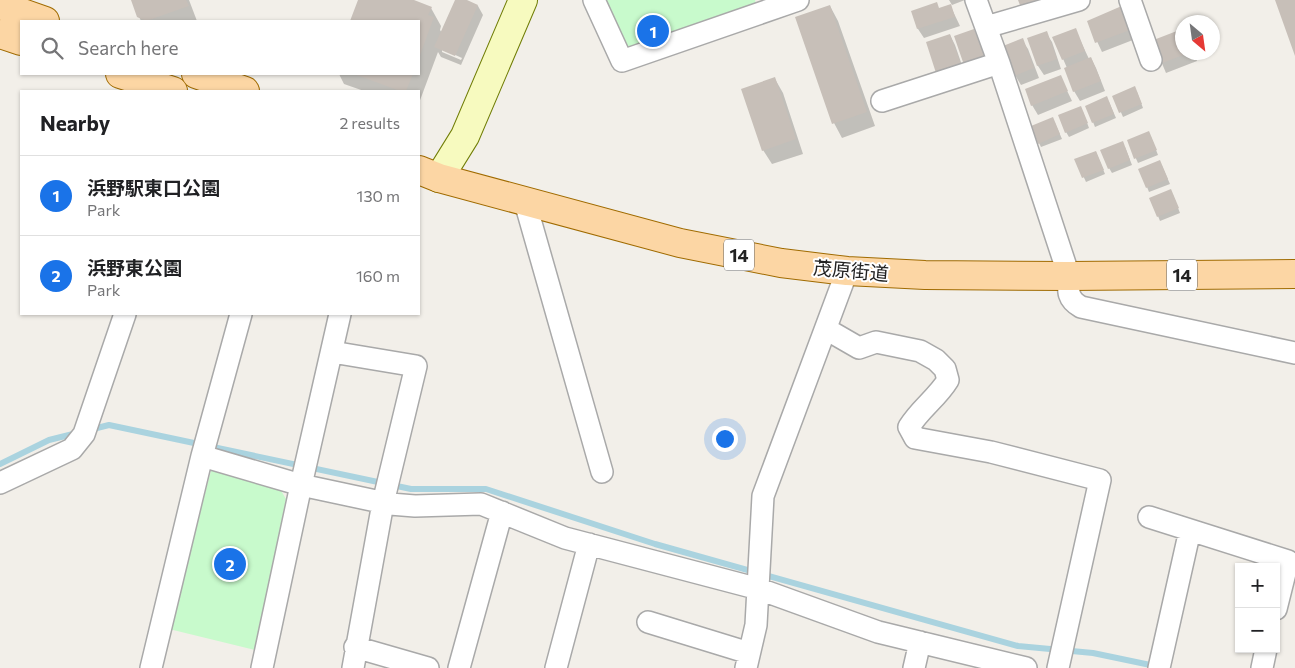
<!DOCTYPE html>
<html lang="en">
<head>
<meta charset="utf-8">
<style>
	:root { --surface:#fff; --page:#f6f6f6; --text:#202124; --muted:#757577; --line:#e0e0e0; --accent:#1a73e8 }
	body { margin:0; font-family:Commissioner,"Noto Sans JP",sans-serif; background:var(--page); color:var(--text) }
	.controls { position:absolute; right:15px; bottom:15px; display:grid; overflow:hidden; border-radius:0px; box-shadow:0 1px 4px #0004 }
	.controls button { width:45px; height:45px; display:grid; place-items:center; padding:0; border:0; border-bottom:1px solid var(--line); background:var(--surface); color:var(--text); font:25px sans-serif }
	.compass { position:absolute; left:1175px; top:15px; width:45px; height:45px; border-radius:50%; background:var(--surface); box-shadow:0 1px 4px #0004; rotate:151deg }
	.you { position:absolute; left:724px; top:438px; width:18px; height:18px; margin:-12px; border:4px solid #fff; border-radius:50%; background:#1a73e8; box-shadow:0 0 0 8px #1a73e833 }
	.badge { display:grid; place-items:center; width:32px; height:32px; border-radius:50%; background:var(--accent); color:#fff; font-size:16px; font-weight:700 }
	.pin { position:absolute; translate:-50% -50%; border:2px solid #fff; box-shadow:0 1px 5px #0006 }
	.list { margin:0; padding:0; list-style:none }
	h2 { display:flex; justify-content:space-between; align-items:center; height:65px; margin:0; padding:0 20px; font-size:21px }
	h2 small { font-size:16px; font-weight:400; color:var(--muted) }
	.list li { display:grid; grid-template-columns:32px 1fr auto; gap:15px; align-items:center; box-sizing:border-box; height:80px; padding:0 20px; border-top:1px solid var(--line) }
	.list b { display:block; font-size:19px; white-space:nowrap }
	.list p { margin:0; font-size:16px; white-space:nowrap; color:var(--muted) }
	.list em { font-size:16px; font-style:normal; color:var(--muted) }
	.icon { flex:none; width:28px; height:28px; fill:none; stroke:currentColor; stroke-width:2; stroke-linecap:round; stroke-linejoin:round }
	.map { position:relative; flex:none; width:1295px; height:668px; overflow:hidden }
	.search { position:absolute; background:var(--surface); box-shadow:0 1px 4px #0004; left:20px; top:20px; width:400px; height:55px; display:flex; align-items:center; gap:12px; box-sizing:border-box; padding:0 18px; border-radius:0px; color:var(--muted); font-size:19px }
	.panel { position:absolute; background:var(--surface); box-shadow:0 1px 4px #0004; left:20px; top:90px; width:400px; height:225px; border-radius:0px }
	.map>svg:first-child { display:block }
	.park { fill:#c8facc }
	.shadow { fill:#0003; fill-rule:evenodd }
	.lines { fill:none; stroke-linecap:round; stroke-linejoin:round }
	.stream { stroke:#aad3df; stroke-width:6 }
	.building { fill:#c7bfb8 }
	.street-casing { stroke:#a9a9a9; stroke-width:24 }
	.secondary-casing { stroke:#707d05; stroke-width:30 }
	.primary-casing { stroke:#a06b00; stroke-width:30 }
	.street { stroke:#fff; stroke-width:21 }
	.secondary { stroke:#f7fabf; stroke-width:28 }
	.primary { stroke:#fcd6a4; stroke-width:28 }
	.labels { text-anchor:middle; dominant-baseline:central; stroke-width:4; stroke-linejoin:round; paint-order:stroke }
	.shield { fill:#fff; stroke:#646464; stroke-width:1 }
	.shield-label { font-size:18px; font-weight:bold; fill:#222 }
	.street-label { font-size:19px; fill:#222; stroke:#fff }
</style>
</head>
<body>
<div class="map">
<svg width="1295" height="668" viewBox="0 0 1295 668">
	<rect width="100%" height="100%" fill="#f2efe9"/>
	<path class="park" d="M 605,0 L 755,0 L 757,7 L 626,52 L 610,9 Z
		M 212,467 L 276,482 L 286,499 L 255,650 L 169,629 Z"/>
	<path class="shadow" d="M 132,0 L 189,0 L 197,21 L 141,21 Z
		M 359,0 L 410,0 L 431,8 L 441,26 L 440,30 L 442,33 L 456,0 L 464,0 L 478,6 L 483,15 L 461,65 L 441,57 L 438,52 L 419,103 L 419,91 L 364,91 L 344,84 L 339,74 L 419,74 L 419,21 L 351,21 ZM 442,49 L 462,58 L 461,60 L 442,52 Z
		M 949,0 L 965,0 L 952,5 Z
		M 950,5 L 960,26 L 924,38 L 918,29 L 913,12 L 939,9 Z
		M 830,6 L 838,21 L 875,126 L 842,138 L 834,123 L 797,18 Z
		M 1123,6 L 1138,38 L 1102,52 L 1088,22 Z
		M 1075,29 L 1089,59 L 1091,58 L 1096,68 L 1105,91 L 1080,101 L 1074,91 L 1067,68 L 1054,38 Z
		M 974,30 L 979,40 L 989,67 Z
		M 1182,30 L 1182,52 L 1194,52 L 1197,61 L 1166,73 L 1153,42 Z
		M 1046,33 L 1052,42 L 1061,69 L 1044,75 L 1038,66 L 1028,39 Z
		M 950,35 L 955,45 L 965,74 L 943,82 Z
		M 1022,40 L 1028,49 L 1039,78 L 1021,85 L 1015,75 Z
		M 1060,76 L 1072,101 L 1038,115 L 1032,105 Z
		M 775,79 L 783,93 L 803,154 L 772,164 L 763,150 Z
		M 1137,92 L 1143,108 L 1123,117 L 1114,96 Z
		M 1109,102 L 1116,118 L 1095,127 L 1093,122 Z
		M 1083,112 L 1089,128 L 1069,137 L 1066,132 Z
		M 1055,123 L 1062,139 L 1041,147 L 1039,143 Z
		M 1151,137 L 1158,155 L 1138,163 L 1128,141 Z
		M 1125,147 L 1132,165 L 1112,173 L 1109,168 Z
		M 1096,152 L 1105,174 L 1086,182 L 1076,160 Z
		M 1162,166 L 1170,184 L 1149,192 L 1147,187 Z
		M 1173,195 L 1180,213 L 1160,221 L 1158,216 Z"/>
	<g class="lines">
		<path class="stream" d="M 89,430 L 109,425 L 411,489 L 486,489 L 655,544 L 1018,646 L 1093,653 L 1155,666
			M 0,464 L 49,440 L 77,433"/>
	</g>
	<path class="building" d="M 131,0 L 186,0 L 189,6 L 146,21 L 137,17 Z
		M 358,0 L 414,0 L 432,7 L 428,15 L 434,17 L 419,58 L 419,21 L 350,21 Z
		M 455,0 L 467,0 L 478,5 L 455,56 L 434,47 Z
		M 1018,0 L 1045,0 L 1023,13 Z
		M 1275,0 L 1295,0 L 1295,56 Z
		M 937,2 L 939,8 L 951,4 L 955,17 L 917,29 L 911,11 Z
		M 830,5 L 867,112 L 832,124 L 795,17 Z
		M 1124,5 L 1133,29 L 1095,43 L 1087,21 Z
		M 1076,28 L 1085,51 L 1062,60 L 1052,37 Z
		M 974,29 L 985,57 L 964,65 L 954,36 Z
		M 1182,29 L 1182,52 L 1188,53 L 1160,64 L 1151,41 Z
		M 1047,31 L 1057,59 L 1037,66 L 1027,38 Z
		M 950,34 L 961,64 L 936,73 L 926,42 Z
		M 1023,38 L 1034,68 L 1014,76 L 1003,46 Z
		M 1091,57 L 1101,81 L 1073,92 L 1064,68 Z
		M 354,74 L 413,74 L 406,91 L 400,91 Z
		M 1061,75 L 1068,91 L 1031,106 L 1025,89 Z
		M 775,77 L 796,139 L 762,151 L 741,89 Z
		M 1135,86 L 1142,104 L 1119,113 L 1112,96 Z
		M 1107,96 L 1114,114 L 1092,123 L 1085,106 Z
		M 1081,106 L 1088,123 L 1065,133 L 1058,115 Z
		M 1053,117 L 1060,134 L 1038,144 L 1031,126 Z
		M 1149,131 L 1157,150 L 1134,159 L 1127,140 Z
		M 1123,141 L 1130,160 L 1108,169 L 1100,150 Z
		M 1096,151 L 1104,170 L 1082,178 L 1074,159 Z
		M 1160,160 L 1168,179 L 1146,188 L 1138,169 Z
		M 1171,189 L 1179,208 L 1157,217 L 1149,198 Z"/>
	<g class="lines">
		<defs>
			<path id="street" d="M 594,0 L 622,61 L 798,0
				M 976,0 L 999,63 L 1069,276 C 1068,291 1067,299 1081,307 L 1295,353
				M 1130,0 L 1151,60
				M 986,27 L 1079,0
				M 882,101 L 999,63
				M 525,202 L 602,472
				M 826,329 L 859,348 L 876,342 L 920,351 L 936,360 L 945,369 L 948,380 C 937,398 920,409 909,427 L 915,438 L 991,452 L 1100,480 L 1058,668
				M 332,352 L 416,366 L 383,503 L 353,668
				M 202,456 L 301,485 L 390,504 L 415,506 L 481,504 L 565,538 L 759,589 L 878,632 L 1026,668
				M 0,483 L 72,449 L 84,434 L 125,314
				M 1149,517 L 1288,561 L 1276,609
				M 648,622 L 749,653
				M 355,647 L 428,668
				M 151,668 L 202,456 L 241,314
				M 262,668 L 301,485 L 340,314
				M 459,668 L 502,512
				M 556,668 L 589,544
				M 746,668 L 756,625 L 763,496 L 847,271
				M 914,668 L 920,642
				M 1159,668 L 1190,530
				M 1262,668 L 1266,649"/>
			<path id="secondary" d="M 439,178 L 465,136 L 523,0"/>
			<path id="primary" d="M 0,5 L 45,21
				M 0,34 L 21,41
				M 120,74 L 173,91
				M 196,74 L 245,91
				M 419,170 L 439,178 L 680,243 L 781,263 L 847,271 L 925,275 L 1069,276 L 1295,274"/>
		</defs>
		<use href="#street" class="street-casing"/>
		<use href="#secondary" class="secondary-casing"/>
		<use href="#primary" class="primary-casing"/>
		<use href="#street" class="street"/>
		<use href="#secondary" class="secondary"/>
		<use href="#primary" class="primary"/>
	</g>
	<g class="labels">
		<g class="shield">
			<rect x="724" y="239.5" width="30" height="31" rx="4"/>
			<rect x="1167" y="259.5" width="30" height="31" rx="4"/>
		</g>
		<g class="shield-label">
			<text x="739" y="255">14</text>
			<text x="1182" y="275">14</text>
		</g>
		<g class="street-label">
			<text transform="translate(851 270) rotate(5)">茂原街道</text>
		</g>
	</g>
</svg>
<div class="controls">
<button>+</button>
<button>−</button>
</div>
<svg class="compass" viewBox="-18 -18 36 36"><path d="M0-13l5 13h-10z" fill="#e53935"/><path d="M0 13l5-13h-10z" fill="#757577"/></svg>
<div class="you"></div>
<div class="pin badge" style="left:653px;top:31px">1</div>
<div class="pin badge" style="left:230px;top:564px">2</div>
<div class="search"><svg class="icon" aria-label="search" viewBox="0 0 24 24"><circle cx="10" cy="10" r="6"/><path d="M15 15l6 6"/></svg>Search here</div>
<section class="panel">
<h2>Nearby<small>2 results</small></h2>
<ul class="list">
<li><span class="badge">1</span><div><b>浜野駅東口公園</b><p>Park</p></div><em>130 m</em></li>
<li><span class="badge">2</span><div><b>浜野東公園</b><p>Park</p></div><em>160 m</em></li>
</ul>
</section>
</div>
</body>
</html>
